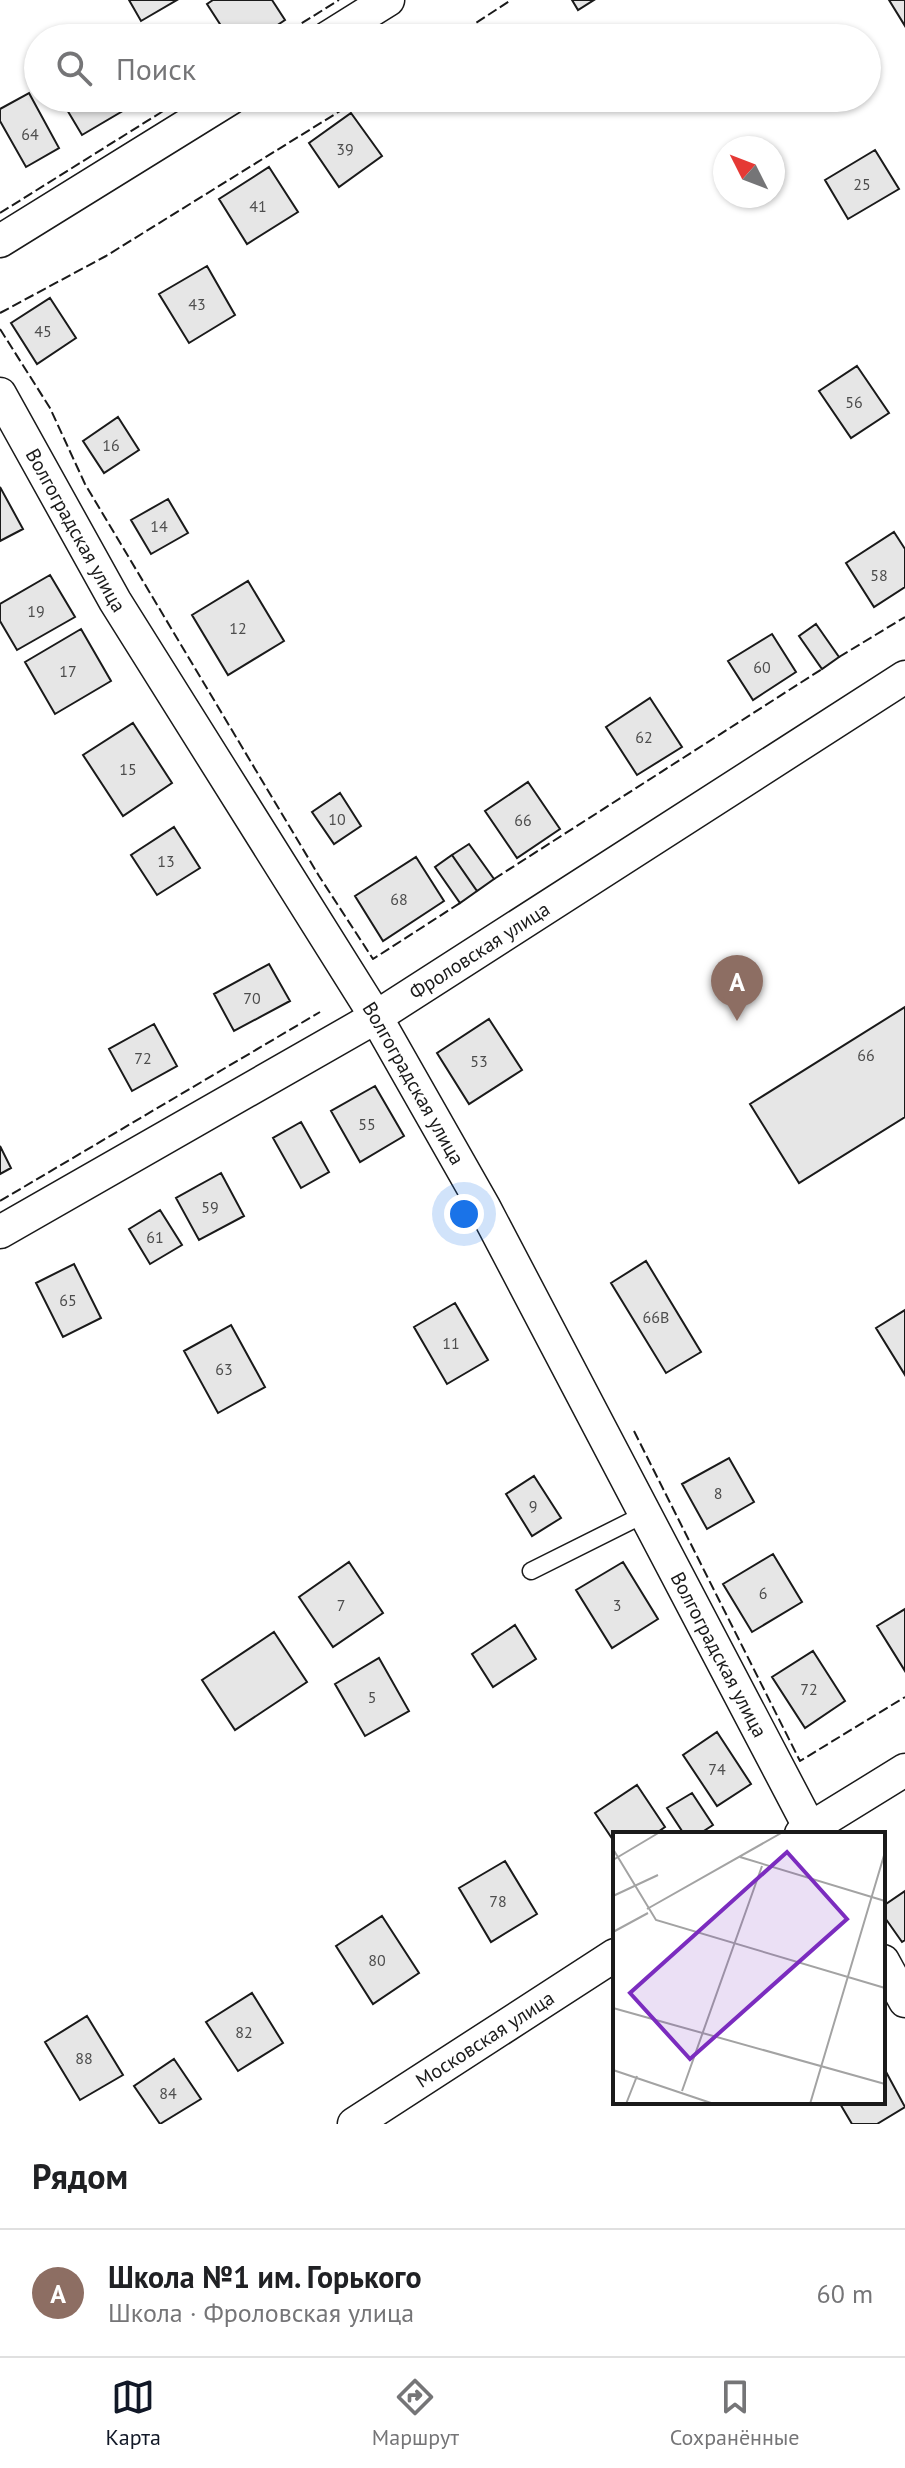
<!DOCTYPE html>
<html lang="ru">
<head>
<meta charset="utf-8">
<style>
	:root { --surface:#fff; --page:#f6f6f6; --text:#202124; --muted:#757577; --line:#e0e0e0; --accent:#111827 }
	body { margin:0; font-family:"PT Sans",sans-serif; background:var(--page); color:var(--text) }
	.compass { position:absolute; left:713px; top:136px; width:72px; height:72px; border-radius:50%; background:var(--surface); box-shadow:0 2px 6px #0004; rotate:312deg }
	.you { position:absolute; left:464px; top:1214px; width:28px; height:28px; margin:-20px; border:6px solid #fff; border-radius:50%; background:#1a73e8; box-shadow:0 0 0 12px #1a73e833 }
	.badge { display:grid; place-items:center; width:52px; height:52px; border-radius:50%; background:var(--accent); color:#fff; font-size:26px; font-weight:700 }
	.pin { position:absolute; translate:-50% -66px; filter:drop-shadow(0 2px 4px #0008) }
	.pin::after { content:''; position:absolute; top:42px; width:28px; height:24px; background:inherit; clip-path:polygon(0 0,100% 0,50% 100%) }
	.list { margin:0; padding:0; list-style:none }
	h2 { display:flex; justify-content:space-between; align-items:center; height:104px; margin:0; padding:0 32px; font-size:34px }
	h2 small { font-size:26px; font-weight:400; color:var(--muted) }
	.list li { display:grid; grid-template-columns:52px 1fr auto; gap:24px; align-items:center; box-sizing:border-box; height:128px; padding:0 32px; border-top:2px solid var(--line) }
	.list b { display:block; font-size:30px; white-space:nowrap }
	.list p { margin:0; font-size:26px; white-space:nowrap; color:var(--muted) }
	.list em { font-size:26px; font-style:normal; color:var(--muted) }
	.icon { flex:none; width:44px; height:44px; fill:none; stroke:currentColor; stroke-width:2; stroke-linecap:round; stroke-linejoin:round }
	.map { position:relative; flex:none; width:905px; height:2124px; overflow:hidden }
	.search { position:absolute; background:var(--surface); box-shadow:0 2px 6px #0004; left:24px; right:24px; top:24px; height:88px; display:flex; align-items:center; gap:20px; box-sizing:border-box; padding:0 28px; border-radius:44px; color:var(--muted); font-size:30px }
	.sheet { height:232px; background:var(--surface) }
	nav { display:flex; justify-content:space-around; align-items:center; box-sizing:border-box; height:112px; border-top:2px solid var(--line); background:var(--surface); font-size:22px; color:var(--muted) }
	nav a { display:grid; justify-items:center; gap:4px }
	nav .on { color:var(--accent) }
	.map>svg:first-child { display:block }
	.building { fill:#e6e6e6; stroke:#1a1a1a; stroke-width:2 }
	.lines { fill:none; stroke-linecap:round; stroke-linejoin:round }
	.lane-casing { stroke:#1a1a1a; stroke-width:19 }
	.street-casing { stroke:#1a1a1a; stroke-width:35 }
	.lane { stroke:#fff; stroke-width:16 }
	.street { stroke:#fff; stroke-width:32 }
	.fence { stroke:#1a1a1a; stroke-width:2; stroke-dasharray:10 4; stroke-linecap:butt }
	.labels { text-anchor:middle; dominant-baseline:central; stroke-width:6; stroke-linejoin:round; paint-order:stroke }
	.number-label { font-size:16px; fill:#4d4d4d }
	.street-label { font-size:20px; fill:#1a1a1a; stroke:#fff }
	.inset-road { fill:none; stroke:#a3a3a3; stroke-width:2 }
	.view { fill:#7b2cbf; fill-opacity:0.15; stroke:#7b2cbf; stroke-width:4 }
	.inset-edge { fill:none; stroke:#1a1a1a; stroke-width:4 }
</style>
</head>
<body>
<div class="map">
<svg width="905" height="2124" viewBox="0 0 905 2124">
	<rect width="100%" height="100%" fill="#fff"/>
	<path class="building" d="M 129,0 L 177,0 L 141,21 Z
		M 213,0 L 272,0 L 285,20 L 258,38 L 229,38 L 207,4 Z
		M 572,0 L 594,0 L 578,10 Z
		M 889,0 L 905,0 L 905,26 Z
		M 29,93 L 59,148 L 26,167 L 0,121 L 0,109 Z
		M 60,98 L 142,98 L 143,99 L 82,135 Z
		M 351,113 L 382,156 L 339,187 L 309,143 Z
		M 875,150 L 899,189 L 848,219 L 825,180 Z
		M 269,167 L 298,212 L 247,244 L 219,199 Z
		M 207,266 L 235,315 L 189,343 L 159,294 Z
		M 50,298 L 76,338 L 37,364 L 11,323 Z
		M 857,366 L 889,413 L 851,438 L 819,391 Z
		M 118,417 L 139,450 L 104,473 L 83,441 Z
		M 0,487 L 23,529 L 0,541 Z
		M 168,499 L 188,533 L 151,554 L 131,520 Z
		M 894,532 L 905,549 L 905,587 L 874,607 L 846,563 Z
		M 50,575 L 75,617 L 17,650 L 0,621 L 0,604 Z
		M 248,581 L 284,641 L 228,675 L 192,615 Z
		M 816,624 L 839,657 L 822,669 L 799,636 Z
		M 81,629 L 111,681 L 55,714 L 25,662 Z
		M 772,634 L 796,672 L 753,700 L 728,661 Z
		M 650,698 L 682,747 L 637,775 L 606,727 Z
		M 133,723 L 172,783 L 123,816 L 83,755 Z
		M 528,782 L 560,829 L 517,858 L 485,811 Z
		M 340,793 L 361,826 L 334,844 L 312,812 Z
		M 174,827 L 200,868 L 157,895 L 131,855 Z
		M 469,844 L 494,879 L 477,891 L 452,855 Z
		M 452,855 L 477,891 L 460,903 L 435,867 Z
		M 416,857 L 444,901 L 383,941 L 355,896 Z
		M 269,964 L 290,1001 L 234,1031 L 214,994 Z
		M 905,1007 L 905,1117 L 799,1183 L 750,1104 Z
		M 489,1019 L 522,1070 L 469,1104 L 437,1053 Z
		M 154,1024 L 177,1066 L 132,1091 L 109,1049 Z
		M 375,1086 L 404,1136 L 360,1162 L 331,1111 Z
		M 301,1122 L 329,1172 L 301,1188 L 273,1138 Z
		M 0,1146 L 11,1168 L 0,1174 Z
		M 221,1173 L 244,1216 L 199,1240 L 176,1198 Z
		M 160,1210 L 182,1245 L 150,1264 L 129,1229 Z
		M 646,1261 L 701,1352 L 666,1373 L 611,1283 Z
		M 74,1264 L 101,1318 L 63,1337 L 36,1283 Z
		M 455,1303 L 488,1360 L 447,1384 L 414,1327 Z
		M 905,1310 L 905,1375 L 876,1328 Z
		M 231,1325 L 265,1387 L 218,1413 L 184,1351 Z
		M 729,1458 L 754,1502 L 707,1529 L 682,1484 Z
		M 534,1476 L 561,1518 L 532,1536 L 506,1494 Z
		M 773,1554 L 802,1602 L 752,1632 L 723,1584 Z
		M 349,1562 L 383,1613 L 333,1647 L 299,1597 Z
		M 623,1562 L 658,1619 L 612,1648 L 576,1590 Z
		M 905,1609 L 905,1671 L 877,1626 Z
		M 515,1625 L 536,1659 L 493,1687 L 472,1654 Z
		M 274,1632 L 307,1682 L 235,1730 L 202,1680 Z
		M 813,1651 L 845,1701 L 805,1728 L 772,1677 Z
		M 379,1658 L 409,1711 L 365,1736 L 335,1684 Z
		M 717,1732 L 751,1784 L 717,1806 L 683,1755 Z
		M 637,1785 L 665,1827 L 655,1834 L 615,1834 L 615,1843 L 595,1813 Z
		M 692,1793 L 713,1825 L 699,1834 L 684,1834 L 667,1808 Z
		M 505,1861 L 537,1914 L 491,1942 L 459,1888 Z
		M 905,1891 L 905,1940 L 902,1942 L 883,1915 L 883,1906 Z
		M 382,1916 L 419,1973 L 373,2004 L 336,1946 Z
		M 252,1993 L 283,2043 L 238,2071 L 206,2022 Z
		M 87,2016 L 123,2075 L 80,2100 L 45,2042 Z
		M 174,2059 L 201,2099 L 160,2124 L 134,2086 Z
		M 885,2070 L 905,2107 L 877,2124 L 852,2124 L 839,2102 L 883,2102 Z"/>
	<g class="lines">
		<defs>
			<path id="lane" d="M 531,1571 L 643,1515"/>
			<g id="street">
				<path d="M 327,38 L 388,0"/>
				<path d="M 0,241 L 231,98"/>
				<path id="s1" d="M 0,394 L 115,601 L 376,1017 L 484,1207 L 813,1834"/>
				<path id="s2" d="M 0,1232 L 376,1017 L 905,677"/>
				<path d="M 801,1834 L 905,1770"/>
				<path d="M 883,1961 L 905,2001"/>
				<path id="s3" d="M 354,2124 L 615,1955"/>
			</g>
		</defs>
		<use href="#lane" class="lane-casing"/>
		<use href="#street" class="street-casing"/>
		<use href="#lane" class="lane"/>
		<use href="#street" class="street"/>
		<path class="fence" d="M 278,38 L 339,0
			M 453,38 L 511,0
			M 0,213 L 184,98
			M 0,313 L 106,256 L 361,98
			M 0,329 L 50,408 L 85,484 L 319,876 L 373,959 L 460,903
			M 839,657 L 905,617
			M 494,879 L 822,669
			M 0,1201 L 320,1012
			M 634,1431 L 800,1761 L 905,1697"/>
	</g>
	<g class="labels">
		<g class="number-label">
			<text x="30" y="134">64</text>
			<text x="345" y="149">39</text>
			<text x="862" y="184">25</text>
			<text x="258" y="206">41</text>
			<text x="197" y="304">43</text>
			<text x="43" y="331">45</text>
			<text x="854" y="402">56</text>
			<text x="111" y="445">16</text>
			<text x="159" y="526">14</text>
			<text x="879" y="575">58</text>
			<text x="36" y="611">19</text>
			<text x="238" y="628">12</text>
			<text x="762" y="667">60</text>
			<text x="68" y="671">17</text>
			<text x="644" y="737">62</text>
			<text x="128" y="769">15</text>
			<text x="337" y="819">10</text>
			<text x="523" y="820">66</text>
			<text x="166" y="861">13</text>
			<text x="399" y="899">68</text>
			<text x="252" y="998">70</text>
			<text x="866" y="1055">66</text>
			<text x="143" y="1058">72</text>
			<text x="479" y="1061">53</text>
			<text x="367" y="1124">55</text>
			<text x="210" y="1207">59</text>
			<text x="155" y="1237">61</text>
			<text x="68" y="1300">65</text>
			<text x="656" y="1317">66В</text>
			<text x="451" y="1343">11</text>
			<text x="224" y="1369">63</text>
			<text x="718" y="1493">8</text>
			<text x="533" y="1506">9</text>
			<text x="763" y="1593">6</text>
			<text x="341" y="1605">7</text>
			<text x="617" y="1605">3</text>
			<text x="809" y="1689">72</text>
			<text x="372" y="1697">5</text>
			<text x="717" y="1769">74</text>
			<text x="498" y="1901">78</text>
			<text x="377" y="1960">80</text>
			<text x="244" y="2032">82</text>
			<text x="84" y="2058">88</text>
			<text x="168" y="2093">84</text>
		</g>
		<g class="street-label">
			<text stroke="none"><textPath href="#s1" startOffset="156">Волгоградская улица</textPath></text>
			<text stroke="none"><textPath href="#s2" startOffset="556">Фроловская улица</textPath></text>
			<text stroke="none"><textPath href="#s1" startOffset="804">Волгоградская улица</textPath></text>
			<text stroke="none"><textPath href="#s1" startOffset="1452">Волгоградская улица</textPath></text>
			<text stroke="none"><textPath href="#s3" startOffset="156">Московская улица</textPath></text>
		</g>
	</g>
	<g transform="translate(613 1832)">
		<rect width="272" height="272" fill="#fff"/>
		<path class="inset-road" d="M 0,17 L 43,88 L 272,156M 127,25 L 272,69M 0,28 L 47,0M 0,64 L 45,43M 34,77 L 170,0M 0,100 L 35,81M 0,176 L 272,252M 0,238 L 101,272M 69,259 L 149,34M 13,272 L 24,244M 197,272 L 272,20"/>
		<path class="view" d="M 174,20 L 234,87 L 77,227 L 17,161 Z"/>
		<rect width="272" height="272" class="inset-edge"/>
	</g>
</svg>
<svg class="compass" viewBox="-18 -18 36 36"><path d="M0-13l5 13h-10z" fill="#e53935"/><path d="M0 13l5-13h-10z" fill="#757577"/></svg>
<div class="you"></div>
<div class="pin badge" style="left:737px;top:1021px;background:#8d6e63">A</div>
<div class="search"><svg class="icon" aria-label="search" viewBox="0 0 24 24"><circle cx="10" cy="10" r="6"/><path d="M15 15l6 6"/></svg>Поиск</div>
</div>
<section class="sheet">
<h2>Рядом<small></small></h2>
<ul class="list">
<li><span class="badge" style="background:#8d6e63">A</span><div><b>Школа №1 им. Горького</b><p>Школа · Фроловская улица</p></div><em>60 m</em></li>
</ul>
</section>
<nav>
<a class="on"><svg class="icon" aria-label="map" viewBox="0 0 24 24"><path d="M3 6l6-2 6 2 6-2v14l-6 2-6-2-6 2zM9 4v14M15 6v14"/></svg>Карта</a>
<a><svg class="icon" aria-label="directions" viewBox="0 0 24 24"><path d="M12 3l9 9-9 9-9-9zM9 14v-3h6M13 9l2 2-2 2"/></svg>Маршрут</a>
<a><svg class="icon" aria-label="saved" viewBox="0 0 24 24"><path d="M7 4h10v16l-5-4-5 4z"/></svg>Сохранённые</a>
</nav>
</body>
</html>
